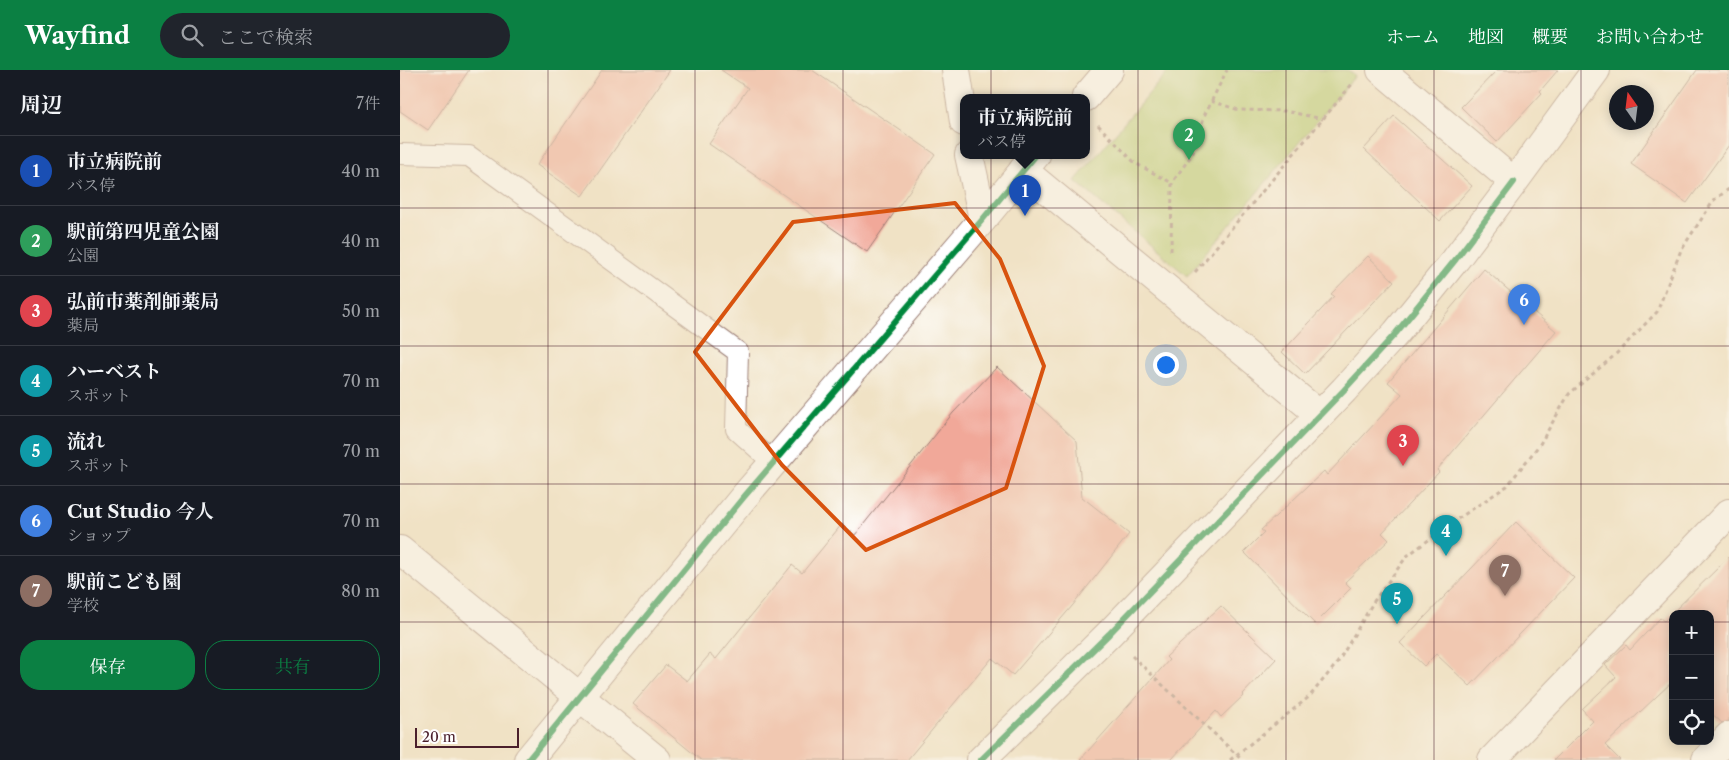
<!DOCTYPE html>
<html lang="ja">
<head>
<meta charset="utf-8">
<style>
	:root { --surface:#171b24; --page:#20242c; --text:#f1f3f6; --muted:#9ea1a6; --line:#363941; --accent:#0b8043 }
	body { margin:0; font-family:"Libre Caslon Text","Noto Serif JP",serif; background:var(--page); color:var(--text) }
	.controls { position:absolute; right:15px; bottom:15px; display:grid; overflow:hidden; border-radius:10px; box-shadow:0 2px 12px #0003 }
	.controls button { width:45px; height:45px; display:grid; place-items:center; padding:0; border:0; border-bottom:1px solid var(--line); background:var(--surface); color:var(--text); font:25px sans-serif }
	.compass { position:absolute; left:1209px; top:15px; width:45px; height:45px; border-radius:50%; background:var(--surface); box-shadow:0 2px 12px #0003; rotate:346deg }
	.scale { position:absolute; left:15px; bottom:12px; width:104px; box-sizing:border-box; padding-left:5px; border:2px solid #4a1f2b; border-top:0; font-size:14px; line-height:18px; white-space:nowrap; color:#4a1f2b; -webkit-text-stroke:4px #fff; paint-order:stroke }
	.you { position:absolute; left:765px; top:294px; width:18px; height:18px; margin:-12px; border:4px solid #fff; border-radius:50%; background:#1a73e8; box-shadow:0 0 0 8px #1a73e833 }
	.badge { display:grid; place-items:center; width:32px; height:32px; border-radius:50%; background:var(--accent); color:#fff; font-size:16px; font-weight:700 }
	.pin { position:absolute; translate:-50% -41px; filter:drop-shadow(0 1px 2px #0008) }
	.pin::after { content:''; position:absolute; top:26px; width:18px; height:15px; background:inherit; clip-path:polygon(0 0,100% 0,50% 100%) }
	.popup { position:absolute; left:560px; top:24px; width:130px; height:65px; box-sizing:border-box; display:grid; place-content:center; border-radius:10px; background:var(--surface); filter:drop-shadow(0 1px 4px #0005); font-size:16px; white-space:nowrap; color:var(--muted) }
	.popup b { font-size:19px; color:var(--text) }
	.popup::after { content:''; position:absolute; left:50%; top:100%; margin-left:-10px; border:10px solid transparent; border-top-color:var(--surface) }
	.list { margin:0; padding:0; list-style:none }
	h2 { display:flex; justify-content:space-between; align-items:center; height:65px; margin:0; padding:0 20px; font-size:21px }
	h2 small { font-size:16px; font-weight:400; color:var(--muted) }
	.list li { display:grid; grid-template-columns:32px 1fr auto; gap:15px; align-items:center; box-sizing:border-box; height:70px; padding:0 20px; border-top:1px solid var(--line) }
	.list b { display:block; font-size:19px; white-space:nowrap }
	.list p { margin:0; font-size:16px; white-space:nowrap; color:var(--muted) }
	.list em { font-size:16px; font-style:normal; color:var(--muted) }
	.actions { display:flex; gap:10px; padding:15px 20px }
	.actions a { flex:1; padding:11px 0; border:1px solid var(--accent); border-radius:20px; text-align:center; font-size:18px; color:var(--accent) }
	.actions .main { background:var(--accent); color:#fff }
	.icon { flex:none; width:28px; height:28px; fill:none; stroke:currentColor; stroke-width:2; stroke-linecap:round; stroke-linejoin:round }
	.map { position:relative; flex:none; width:1329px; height:690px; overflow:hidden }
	header { display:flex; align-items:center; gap:30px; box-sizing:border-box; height:70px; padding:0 25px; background:var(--accent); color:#fff }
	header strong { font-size:24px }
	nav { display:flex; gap:28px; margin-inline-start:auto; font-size:18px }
	.search { width:350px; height:45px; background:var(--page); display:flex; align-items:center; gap:12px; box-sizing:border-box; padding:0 18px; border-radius:28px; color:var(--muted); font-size:19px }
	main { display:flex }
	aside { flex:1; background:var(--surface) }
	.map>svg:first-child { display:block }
	.green { fill:#b4cc71; stroke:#7f764e }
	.building { fill:#f1a899 }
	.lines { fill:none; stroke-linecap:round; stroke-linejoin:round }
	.service-casing { stroke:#9d8078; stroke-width:22 }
	.minor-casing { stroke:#9d8078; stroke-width:30 }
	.tertiary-casing { stroke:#9d8078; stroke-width:30 }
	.path { stroke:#9d8078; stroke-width:3; stroke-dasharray:4 4; stroke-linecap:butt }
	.service { stroke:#fff; stroke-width:20 }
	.minor { stroke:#fff; stroke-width:28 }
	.tertiary { stroke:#fff; stroke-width:28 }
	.cycleway-casing { stroke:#fff; stroke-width:9 }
	.cycleway { stroke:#00873e; stroke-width:6 }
	.marked { fill:none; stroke:#d8530f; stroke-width:4; stroke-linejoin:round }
	.grid { fill:none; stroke:#4a1f2b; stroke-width:1; stroke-opacity:0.55 }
</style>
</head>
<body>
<header>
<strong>Wayfind</strong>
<div class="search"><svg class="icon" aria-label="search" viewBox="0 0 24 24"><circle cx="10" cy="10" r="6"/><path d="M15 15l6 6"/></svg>ここで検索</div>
<nav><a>ホーム</a><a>地図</a><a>概要</a><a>お問い合わせ</a></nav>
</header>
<main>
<aside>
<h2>周辺<small>7件</small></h2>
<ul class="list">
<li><span class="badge" style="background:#1a4fb4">1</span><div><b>市立病院前</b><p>バス停</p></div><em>40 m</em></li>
<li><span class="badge" style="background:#2e9e5b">2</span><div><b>駅前第四児童公園</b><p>公園</p></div><em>40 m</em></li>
<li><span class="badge" style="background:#e0444e">3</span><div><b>弘前市薬剤師薬局</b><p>薬局</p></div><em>50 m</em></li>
<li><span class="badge" style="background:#0f9aa8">4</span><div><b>ハーベスト</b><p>スポット</p></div><em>70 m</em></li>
<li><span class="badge" style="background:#0f9aa8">5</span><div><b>流れ</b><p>スポット</p></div><em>70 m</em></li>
<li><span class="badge" style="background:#3f7fe0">6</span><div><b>Cut Studio 今人</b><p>ショップ</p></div><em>70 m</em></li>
<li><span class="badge" style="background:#8d6e63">7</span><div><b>駅前こども園</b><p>学校</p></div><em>80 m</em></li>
</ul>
<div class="actions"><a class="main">保存</a><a>共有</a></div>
</aside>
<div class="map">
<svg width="1329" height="690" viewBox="0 0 1329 690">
	<rect width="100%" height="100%" fill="#fff"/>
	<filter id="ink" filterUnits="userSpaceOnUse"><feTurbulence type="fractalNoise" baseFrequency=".02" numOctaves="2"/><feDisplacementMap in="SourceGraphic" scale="10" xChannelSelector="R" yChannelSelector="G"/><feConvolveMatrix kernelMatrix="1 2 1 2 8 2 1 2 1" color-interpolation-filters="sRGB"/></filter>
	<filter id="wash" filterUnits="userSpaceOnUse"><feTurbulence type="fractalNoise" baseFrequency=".0096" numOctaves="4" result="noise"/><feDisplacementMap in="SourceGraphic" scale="20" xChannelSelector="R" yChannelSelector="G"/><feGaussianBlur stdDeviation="1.12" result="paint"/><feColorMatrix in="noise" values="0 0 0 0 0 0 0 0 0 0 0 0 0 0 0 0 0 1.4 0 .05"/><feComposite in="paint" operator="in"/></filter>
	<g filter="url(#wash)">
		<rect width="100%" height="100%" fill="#f0e2c5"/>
		<path class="green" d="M 769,0 L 948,0 L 955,6 L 787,206 L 675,111 Z"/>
		<g id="blocks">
			<path class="building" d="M 0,0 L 69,0 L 28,60 L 0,41 Z
				M 202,0 L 270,0 L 182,126 L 137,95 Z
				M 321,0 L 412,0 L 535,84 L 467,182 L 309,74 L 348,18 Z
				M 1097,0 L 1158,0 L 1140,21 L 1142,23 L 1097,72 L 1061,37 Z
				M 1297,0 L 1329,0 L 1329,75 L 1287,133 L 1231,94 Z
				M 994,46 L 1072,116 L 1040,151 L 964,79 Z
				M 968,186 L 994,211 L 905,304 L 882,282 L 934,226 L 931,224 Z
				M 1084,199 L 1156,261 L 1037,400 L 1039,402 L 982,463 L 989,470 L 945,512 L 951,518 L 915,554 L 844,482 L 864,462 L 861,460 L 924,401 L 927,405 L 1002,324 L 988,312 Z
				M 597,297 L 677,371 L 682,427 L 729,464 L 673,535 L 613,605 L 592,588 L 507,690 L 301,690 L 233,634 L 266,595 L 287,611 L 310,584 L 316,589 L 392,495 L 402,503 L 442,454 L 455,465 L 553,343 Z
				M 1116,452 L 1174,508 L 1070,616 L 1036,584 L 1024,596 L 1000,573 Z
				M 1329,487 L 1329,651 L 1322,653 L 1310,642 L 1310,544 L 1273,544 L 1273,611 L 1205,675 L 1220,690 L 1154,690 L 1193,651 L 1182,639 L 1216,607 L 1205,595 L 1226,575 L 1230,580 L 1260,548 L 1264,551 Z
				M 821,536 L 876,589 L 843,624 L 844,625 L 821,647 L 816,641 L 771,690 L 680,690 L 769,590 L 766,587 Z"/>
		</g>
	</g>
	<g filter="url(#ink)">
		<use href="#blocks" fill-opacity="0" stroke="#9d8078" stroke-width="1"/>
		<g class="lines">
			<defs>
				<path id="service" d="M 0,84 L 69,86 L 338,282 L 336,359 L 374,393"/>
				<path id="minor" d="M 556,0 L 564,52
					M 981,0 L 1114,112 L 1196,0
					M 569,85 L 583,149
					M 623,100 L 920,345
					M 0,480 L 257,690
					M 581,690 L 709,564 L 944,320 L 996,263 L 1056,189 L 1114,112
					M 1092,690 L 1329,443
					M 1306,690 L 1329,666"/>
				<path id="tertiary" d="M 686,27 L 709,0
					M 128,690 L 343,428 L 583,149 L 636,85"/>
			</defs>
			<use href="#service" class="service-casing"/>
			<use href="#minor" class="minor-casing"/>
			<use href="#tertiary" class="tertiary-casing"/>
			<path class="path" d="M 811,31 L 839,40 L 885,41 L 923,49
				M 698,55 L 735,93 L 772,113
				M 771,181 L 772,113 L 793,83 L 805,44 L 827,0
				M 795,202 L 953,13
				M 732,586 L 842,690
				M 830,690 L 909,627 L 938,592 L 974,531 L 1007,486 L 1053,452 L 1107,416 L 1140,374 L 1169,324 L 1215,285 L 1257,242 L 1281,180 L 1314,130 L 1329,119"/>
			<use href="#service" class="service"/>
			<use href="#minor" class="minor"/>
			<use href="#tertiary" class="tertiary"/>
			<defs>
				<path id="cycleway" d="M 128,690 L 343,428 L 583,149 L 636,85
					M 581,690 L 709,564 L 944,320 L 996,263 L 1056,189 L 1114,112"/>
			</defs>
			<use href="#cycleway" class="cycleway-casing"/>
			<use href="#cycleway" class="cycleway"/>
		</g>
	</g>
	<path d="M0 0H1329V690H0ZM 555,133 L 600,189 L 644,296 L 606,418 L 466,480 L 382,395 L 295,282 L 393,152 Z" fill="#f0e2c5" fill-opacity=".55" fill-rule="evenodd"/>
	<path class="marked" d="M 555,133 L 600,189 L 644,296 L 606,418 L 466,480 L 382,395 L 295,282 L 393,152 Z"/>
	<path class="grid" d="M 148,0 L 148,690M 295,0 L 295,690M 443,0 L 443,690M 591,0 L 591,690M 738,0 L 738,690M 886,0 L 886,690M 1034,0 L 1034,690M 1181,0 L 1181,690M 0,138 L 1329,138M 0,276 L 1329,276M 0,414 L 1329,414M 0,552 L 1273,552M 1310,552 L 1329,552"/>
</svg>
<div class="controls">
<button>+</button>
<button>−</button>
<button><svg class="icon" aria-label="locate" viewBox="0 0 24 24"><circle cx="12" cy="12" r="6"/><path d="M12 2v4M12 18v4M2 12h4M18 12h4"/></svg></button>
</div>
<svg class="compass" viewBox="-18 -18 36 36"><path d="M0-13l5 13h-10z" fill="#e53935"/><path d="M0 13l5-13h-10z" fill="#9ea1a6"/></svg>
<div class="scale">20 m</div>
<div class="you"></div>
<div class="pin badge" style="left:625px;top:146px;background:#1a4fb4">1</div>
<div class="popup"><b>市立病院前</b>バス停</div>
<div class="pin badge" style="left:789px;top:90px;background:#2e9e5b">2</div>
<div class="pin badge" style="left:1003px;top:396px;background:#e0444e">3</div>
<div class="pin badge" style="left:1046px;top:486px;background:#0f9aa8">4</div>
<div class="pin badge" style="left:997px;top:554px;background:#0f9aa8">5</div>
<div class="pin badge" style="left:1124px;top:255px;background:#3f7fe0">6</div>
<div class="pin badge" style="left:1105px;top:526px;background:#8d6e63">7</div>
</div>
</main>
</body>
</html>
